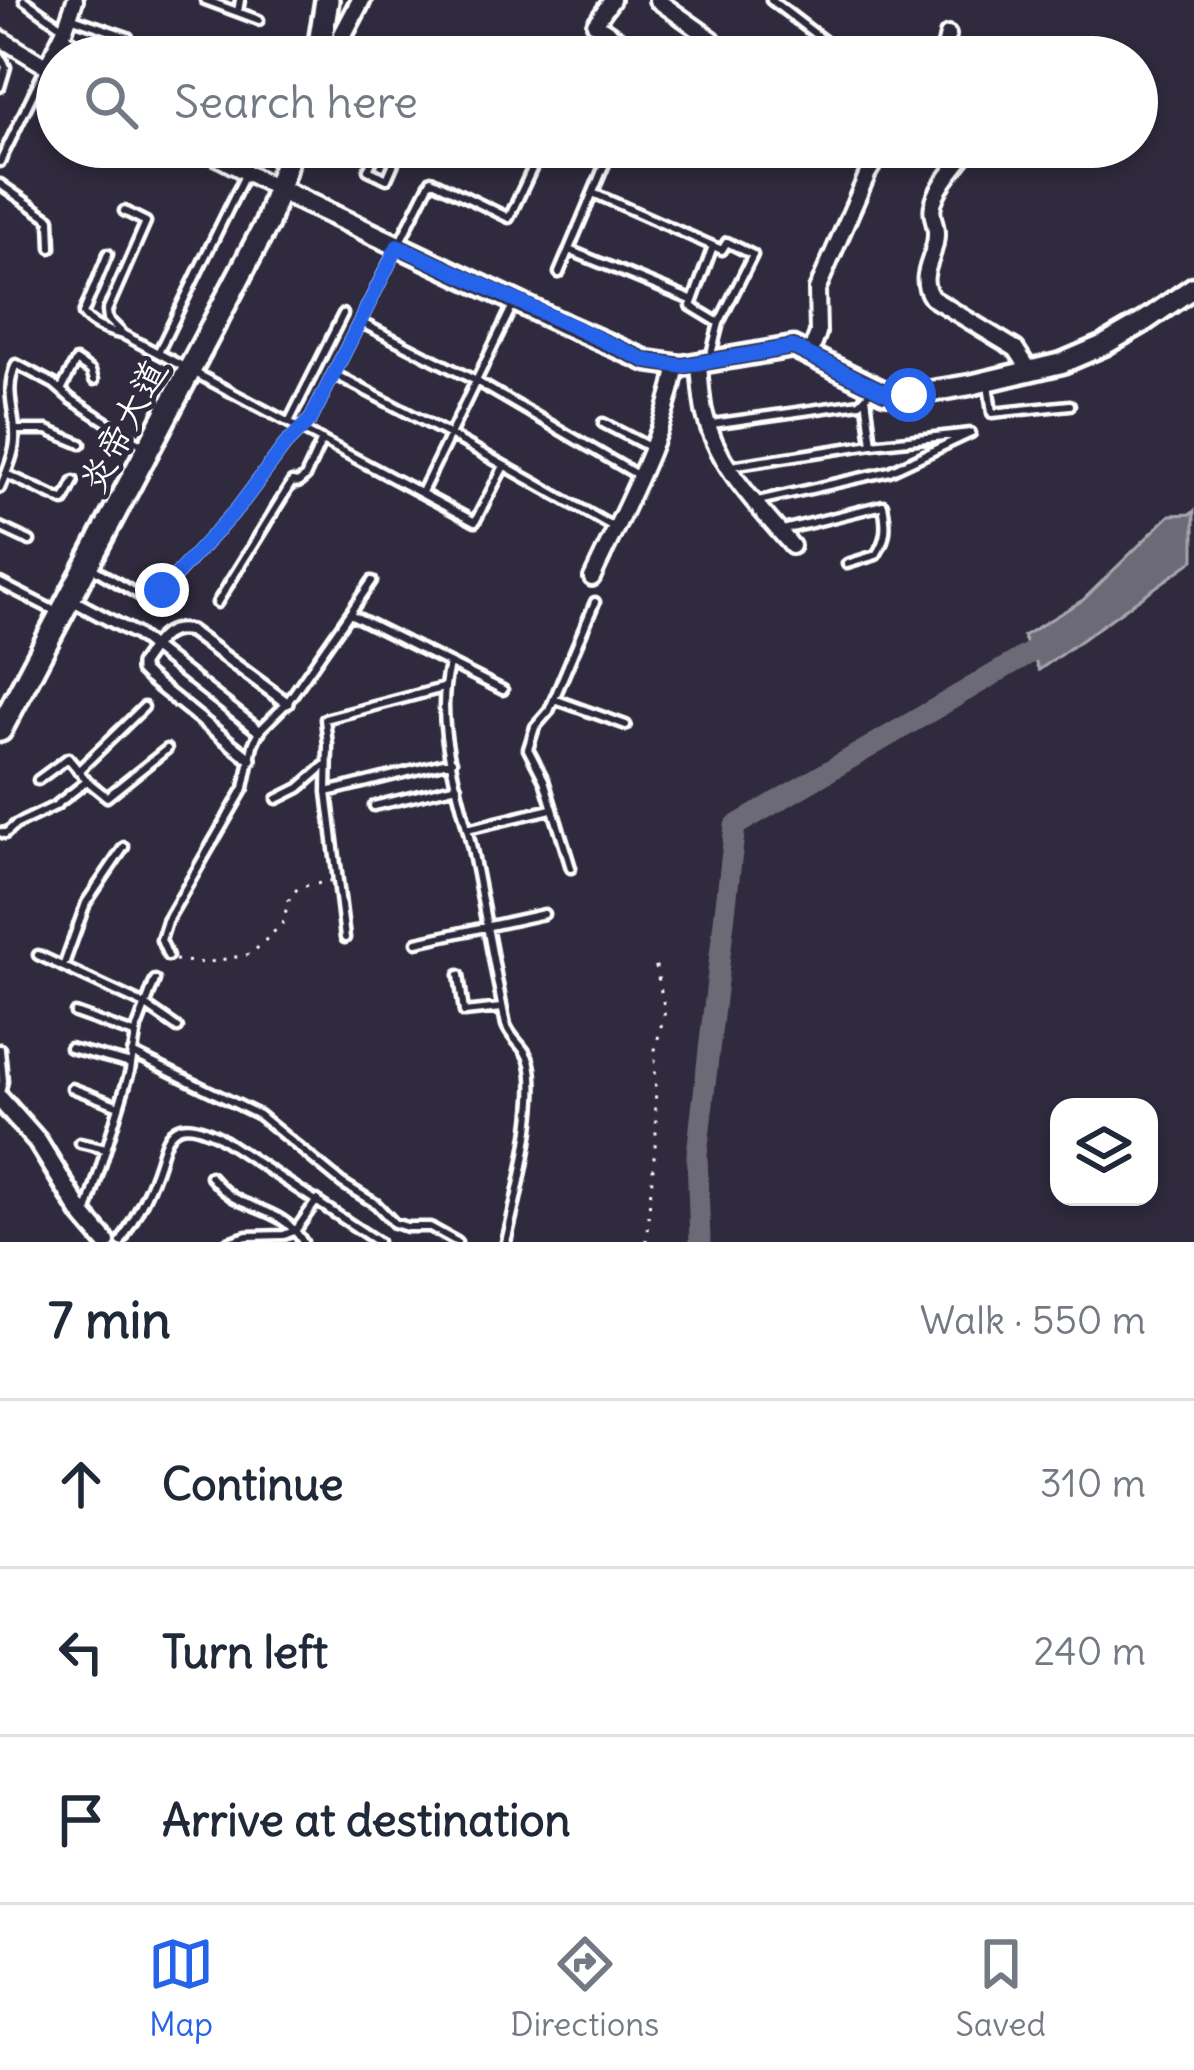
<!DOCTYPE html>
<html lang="en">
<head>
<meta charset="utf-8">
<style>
	:root { --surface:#fff; --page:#f6f6f7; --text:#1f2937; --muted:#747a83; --line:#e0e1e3; --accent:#2563eb }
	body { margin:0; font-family:Delius,"LXGW WenKai TC",sans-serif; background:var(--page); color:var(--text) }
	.controls { position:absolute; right:36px; bottom:36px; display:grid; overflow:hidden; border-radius:24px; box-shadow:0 6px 18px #0003 }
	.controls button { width:108px; height:108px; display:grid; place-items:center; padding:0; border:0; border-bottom:3px solid var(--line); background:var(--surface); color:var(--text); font:60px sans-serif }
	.stop { position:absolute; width:36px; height:36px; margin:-27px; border:9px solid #2563eb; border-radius:50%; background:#fff }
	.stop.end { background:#2563eb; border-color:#fff; box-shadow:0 3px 12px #0008 }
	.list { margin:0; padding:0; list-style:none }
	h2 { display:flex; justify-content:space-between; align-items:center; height:156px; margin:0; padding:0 48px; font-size:51px }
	h2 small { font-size:39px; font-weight:400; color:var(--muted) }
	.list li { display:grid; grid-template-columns:78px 1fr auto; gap:36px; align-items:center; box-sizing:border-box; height:168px; padding:0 48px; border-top:3px solid var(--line) }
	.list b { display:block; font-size:45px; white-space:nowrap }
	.list em { font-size:39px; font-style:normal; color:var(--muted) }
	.icon { flex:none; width:66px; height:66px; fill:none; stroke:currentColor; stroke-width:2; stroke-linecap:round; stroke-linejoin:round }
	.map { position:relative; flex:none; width:1194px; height:1242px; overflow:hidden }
	.search { position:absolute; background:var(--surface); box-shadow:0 6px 18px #0003; left:36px; right:36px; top:36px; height:132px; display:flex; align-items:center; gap:30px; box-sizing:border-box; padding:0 42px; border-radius:66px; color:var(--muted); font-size:45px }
	.sheet { height:660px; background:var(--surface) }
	nav { display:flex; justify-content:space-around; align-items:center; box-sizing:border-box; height:168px; border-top:3px solid var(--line); background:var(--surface); font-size:33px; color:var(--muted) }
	nav a { display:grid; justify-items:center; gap:6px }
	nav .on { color:var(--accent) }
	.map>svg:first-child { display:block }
	.water { fill:#6d6a77; stroke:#a7a6ad; stroke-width:3 }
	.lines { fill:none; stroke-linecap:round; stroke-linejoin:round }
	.river { stroke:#6d6a77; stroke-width:21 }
	.service-casing { stroke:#fff; stroke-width:15 }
	.pedestrian-casing { stroke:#fff; stroke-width:18 }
	.minor-casing { stroke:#fff; stroke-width:22 }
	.tertiary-casing { stroke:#fff; stroke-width:26 }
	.secondary-casing { stroke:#fff; stroke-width:27 }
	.primary-casing { stroke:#fff; stroke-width:30 }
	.path { stroke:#fff; stroke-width:3; stroke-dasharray:3 9; stroke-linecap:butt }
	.service { stroke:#2f2a3d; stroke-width:6 }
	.pedestrian { stroke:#2f2a3d; stroke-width:9 }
	.minor { stroke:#2f2a3d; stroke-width:14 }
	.tertiary { stroke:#2f2a3d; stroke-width:16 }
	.secondary { stroke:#2f2a3d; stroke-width:18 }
	.primary { stroke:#2f2a3d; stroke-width:21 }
	.route { stroke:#2563eb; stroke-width:15 }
	.labels { text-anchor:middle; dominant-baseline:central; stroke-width:9; stroke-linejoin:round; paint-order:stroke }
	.street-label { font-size:36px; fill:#fff; stroke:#2f2a3d }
</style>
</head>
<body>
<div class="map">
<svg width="1194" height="1242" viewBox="0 0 1194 1242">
	<rect width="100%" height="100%" fill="#2f2a3d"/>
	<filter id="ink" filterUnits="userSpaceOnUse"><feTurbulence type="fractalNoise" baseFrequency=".00833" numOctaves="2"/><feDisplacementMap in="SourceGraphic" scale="24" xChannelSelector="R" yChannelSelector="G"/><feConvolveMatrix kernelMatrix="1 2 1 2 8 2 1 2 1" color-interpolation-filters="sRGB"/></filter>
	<g filter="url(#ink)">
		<path class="water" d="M 1194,511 L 1194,560 L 1039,670 L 1023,636 L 1083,600 L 1170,515 L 1191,514 Z"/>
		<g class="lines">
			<path class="river" d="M 700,1242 L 697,1154 L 735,826 L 1052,640"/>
			<defs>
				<path id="service" d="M 24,0 L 62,27
					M 205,0 L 259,20
					M 771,0 L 845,57
					M 238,12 L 240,0
					M 73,18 L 128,37
					M 65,37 L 104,57
					M 0,55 L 6,67 L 0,87
					M 379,147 L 368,170 L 387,179 L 401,147
					M 0,162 L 44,71
					M 0,184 L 50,219 L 51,248
					M 593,193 L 722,250 L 727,242 L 753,255 L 719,323 L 710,358
					M 713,246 L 691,306 L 719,323
					M 569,250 L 691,300
					M 108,254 L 83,314 C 91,326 110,332 124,335 L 475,522 L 504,466
					M 559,273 L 609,154
					M 360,322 L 476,381 L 639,476
					M 122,333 L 108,319 L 107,311 L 146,222 L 124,211
					M 158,353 L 246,173
					M 334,374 L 450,435 L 615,528
					M 988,384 L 992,413 L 1070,405
					M 61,390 L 76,361 L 91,371 L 94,380
					M 866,397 L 872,444
					M 289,422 L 343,314
					M 603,423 L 651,448
					M 712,424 L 860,403 L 872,390
					M 15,430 L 47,430 L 81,444
					M 731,466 L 872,444 L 971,433 L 890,471 L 758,501
					M 6,474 L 64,501 L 74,481
					M 0,488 C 6,473 14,457 15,441 C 17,412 3,394 16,364 L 54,384 L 71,399 L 145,447
					M 422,492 L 513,305
					M 0,527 L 30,541
					M 783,530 L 883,505 C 887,526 887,538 876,555 L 847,564
					M 89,566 L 149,601 L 153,600 L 238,508 L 285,445 L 311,419 L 431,180 L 509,218 L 532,169
					M 0,583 L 55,611
					M 217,603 L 292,482 L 298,483 L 305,477 L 322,440
					M 350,614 L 503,690
					M 449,665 C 433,726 459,789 472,849 C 484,908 494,966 506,1025 C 512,1041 526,1046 530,1064 C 540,1102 516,1201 506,1242
					M 554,699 L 626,725
					M 78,771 L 144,707
					M 38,780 L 68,758 L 87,781 L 107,797 L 167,749
					M 327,792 L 452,761
					M 277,799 L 299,788 L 324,766
					M 374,806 L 457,786
					M 467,829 L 551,809
					M 0,832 L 5,834 L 15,825 L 55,806 L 87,781
					M 571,868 L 544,780 L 528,749 L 535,727 L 549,711 L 595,602
					M 345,938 L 327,792 L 328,745 L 325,719 L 443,688
					M 417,942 L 544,914
					M 38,955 L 145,1005 L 178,1028
					M 168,956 L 161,940 L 167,921 L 244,788 L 253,745 L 259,731 L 287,703 L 372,581
					M 63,967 L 86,903 L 124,847
					M 459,975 L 464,1012 L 501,1008
					M 75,1013 L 134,1034
					M 70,1048 L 131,1064
					M 0,1049 L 3,1081 L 0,1093
					M 132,1053 L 259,1115 L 342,1183 L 376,1204 L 394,1223 L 407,1227 L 430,1227 L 457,1242
					M 72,1088 L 119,1106
					M 80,1143 L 106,1149
					M 210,1176 C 219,1186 227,1195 240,1201 C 265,1212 288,1216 303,1242
					M 86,1215 L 130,1071 L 137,1028 L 155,980
					M 121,1242 C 136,1215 150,1191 159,1162 C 163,1150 166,1133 178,1128 C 190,1123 205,1130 216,1135 L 378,1242
					M 228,1242 L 247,1236 L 284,1235 L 296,1230 L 317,1200"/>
				<path id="pedestrian" d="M 70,599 L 136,634 L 259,731
					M 250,759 L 148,677 L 141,670 L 141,664 C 155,645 164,624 190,631 L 287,703"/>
				<path id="minor" d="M 612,0 L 595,24 L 645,57
					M 657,0 L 712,39 L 697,57
					M 0,38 L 57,73
					M 943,57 L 948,35
					M 1020,57 L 1021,54
					M 46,67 L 65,29 L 75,0
					M 198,147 L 278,189
					M 970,147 C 959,164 937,185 933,205 C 930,215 936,223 936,233 C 937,258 915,275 932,298 L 1016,349 L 1029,369
					M 810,354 L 818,333 L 817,290 L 868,173 L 884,147
					M 699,363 C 700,379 701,395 704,411 C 716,465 757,505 792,546
					M 592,578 C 624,509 663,440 677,365"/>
				<path id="tertiary" d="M 331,57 L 361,0
					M 0,1099 L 38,1142 L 82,1214 L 106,1242"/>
				<path id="secondary" d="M 278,189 L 565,325 L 647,361 L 682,366 L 793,347 L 884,392 L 909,395 L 970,385 L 1062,363 L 1104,345 L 1142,323 L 1194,287"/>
				<path id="primary" d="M 318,57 L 327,0
					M 0,730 L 267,223 L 291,147"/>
			</defs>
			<use href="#service" class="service-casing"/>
			<use href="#pedestrian" class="pedestrian-casing"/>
			<use href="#minor" class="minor-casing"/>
			<use href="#tertiary" class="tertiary-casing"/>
			<use href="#secondary" class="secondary-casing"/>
			<use href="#primary" class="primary-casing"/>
			<path class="path" d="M 175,960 L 205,963 L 251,954 L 282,924 L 290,897 L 299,887 L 332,881
				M 646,1242 L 656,1136 L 655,1050 L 665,1011 L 655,962"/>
			<use href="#service" class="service"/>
			<use href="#pedestrian" class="pedestrian"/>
			<use href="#minor" class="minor"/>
			<use href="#tertiary" class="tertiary"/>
			<use href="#secondary" class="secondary"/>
			<use href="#primary" class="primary"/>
		</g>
	</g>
	<g class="lines" filter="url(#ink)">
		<path class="route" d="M 162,590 L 238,508 L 285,445 L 311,419 L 398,246 L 647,361 L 682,366 L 793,347 L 884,392 L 909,395"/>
	</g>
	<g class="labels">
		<g class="street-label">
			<text transform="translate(123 426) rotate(-62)">炎帝大道</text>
		</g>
	</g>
</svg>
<div class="controls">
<button><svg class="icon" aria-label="layers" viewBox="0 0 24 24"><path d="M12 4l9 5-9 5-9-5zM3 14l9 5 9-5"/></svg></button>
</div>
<div class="stop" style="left:909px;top:395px"></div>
<div class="stop end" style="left:162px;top:590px"></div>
<div class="search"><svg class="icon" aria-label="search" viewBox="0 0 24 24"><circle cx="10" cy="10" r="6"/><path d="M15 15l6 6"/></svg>Search here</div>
</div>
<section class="sheet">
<h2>7 min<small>Walk · 550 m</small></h2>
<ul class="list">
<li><svg class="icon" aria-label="ahead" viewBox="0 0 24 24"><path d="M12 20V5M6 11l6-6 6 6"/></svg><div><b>Continue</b></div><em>310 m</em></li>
<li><svg class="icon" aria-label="left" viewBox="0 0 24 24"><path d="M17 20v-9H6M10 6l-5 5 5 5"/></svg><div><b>Turn left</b></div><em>240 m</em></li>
<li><svg class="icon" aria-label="arrive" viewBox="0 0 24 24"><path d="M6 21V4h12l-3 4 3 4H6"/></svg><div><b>Arrive at destination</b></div></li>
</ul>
</section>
<nav>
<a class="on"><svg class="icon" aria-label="map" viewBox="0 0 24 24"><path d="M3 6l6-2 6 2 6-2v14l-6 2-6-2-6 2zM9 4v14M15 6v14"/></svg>Map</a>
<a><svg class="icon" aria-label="directions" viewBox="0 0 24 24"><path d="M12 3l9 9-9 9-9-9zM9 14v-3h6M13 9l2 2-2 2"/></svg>Directions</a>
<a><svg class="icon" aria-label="saved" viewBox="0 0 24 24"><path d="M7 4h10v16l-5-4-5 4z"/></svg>Saved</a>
</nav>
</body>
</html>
